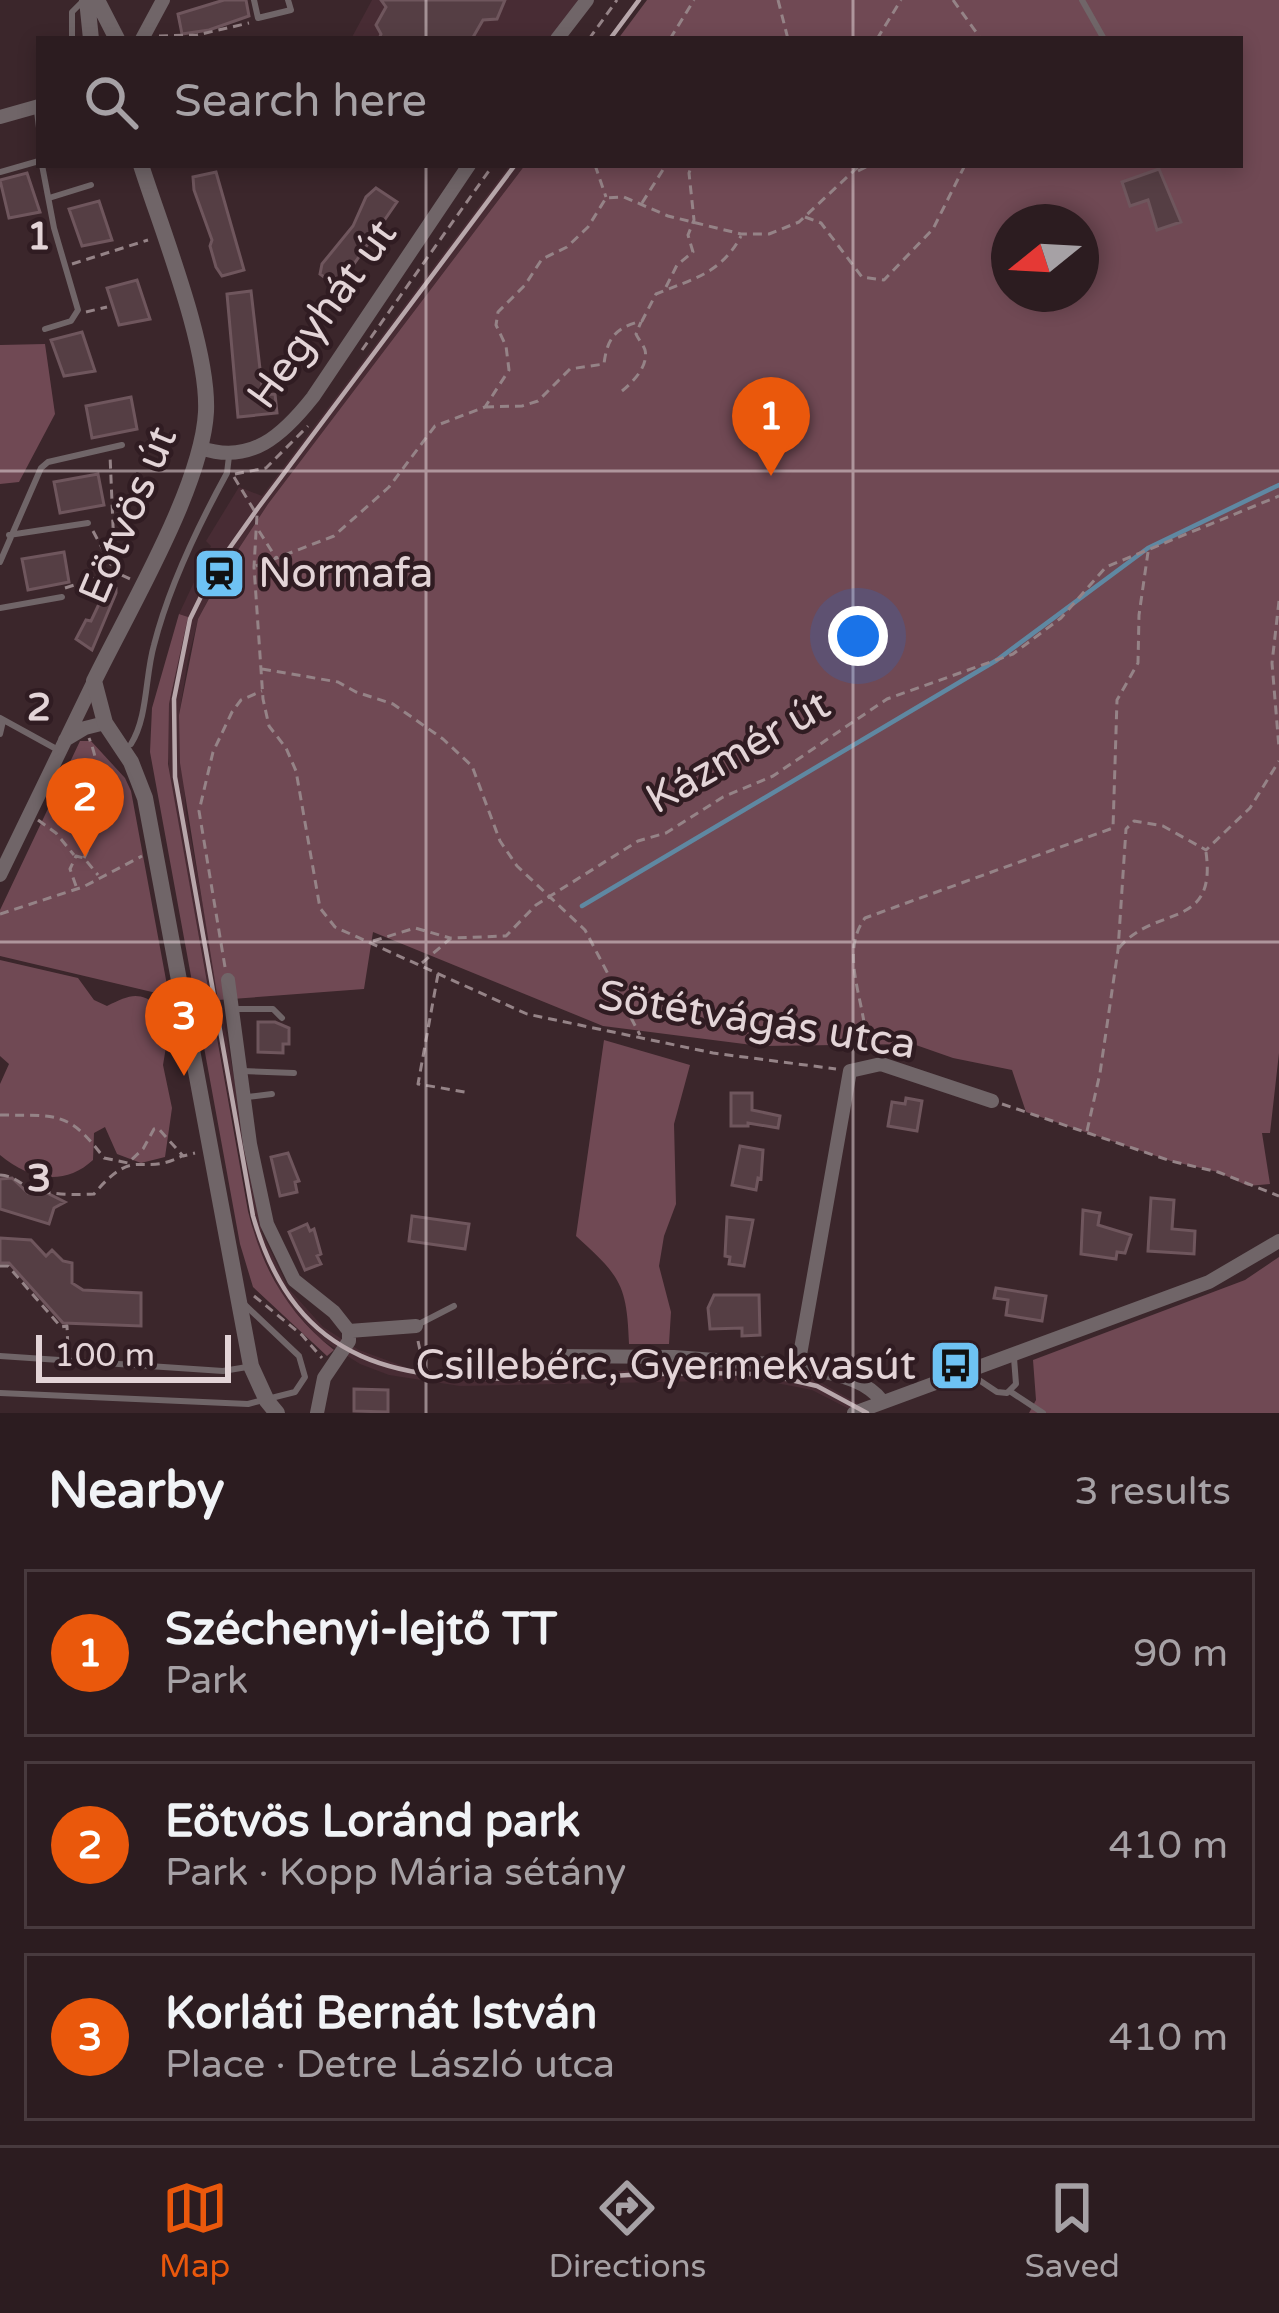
<!DOCTYPE html>
<html lang="en">
<head>
<meta charset="utf-8">
<style>
	:root { --surface:#2c1c20; --page:#38292d; --text:#f1f3f6; --muted:#a6a1a5; --line:#483a3e; --accent:#ea580c }
	body { margin:0; font-family:"Varela Round",sans-serif; background:var(--page); color:var(--text) }
	.compass { position:absolute; left:991px; top:204px; width:108px; height:108px; border-radius:50%; background:var(--surface); box-shadow:0 6px 18px #0003; rotate:252deg }
	.scale { position:absolute; left:36px; bottom:30px; width:195px; box-sizing:border-box; padding-left:12px; border:6px solid #e3d4d7; border-top:0; font-size:33px; line-height:42px; white-space:nowrap; color:#e3d4d7; -webkit-text-stroke:9px #301c22; paint-order:stroke }
	.you { position:absolute; left:858px; top:636px; width:42px; height:42px; margin:-30px; border:9px solid #fff; border-radius:50%; background:#1a73e8; box-shadow:0 0 0 18px #1a73e833 }
	.badge { display:grid; place-items:center; width:78px; height:78px; border-radius:50%; background:var(--accent); color:#fff; font-size:39px; font-weight:700 }
	.pin { position:absolute; translate:-50% -99px; filter:drop-shadow(0 3px 6px #0008) }
	.pin::after { content:''; position:absolute; top:63px; width:42px; height:36px; background:inherit; clip-path:polygon(0 0,100% 0,50% 100%) }
	.list { margin:0; padding:0; list-style:none }
	h2 { display:flex; justify-content:space-between; align-items:center; height:156px; margin:0; padding:0 48px; font-size:51px }
	h2 small { font-size:39px; font-weight:400; color:var(--muted) }
	.list li { display:grid; grid-template-columns:78px 1fr auto; gap:36px; align-items:center; box-sizing:border-box; height:168px; margin:0 24px 24px; padding:0 24px; border:3px solid var(--line); border-radius:0px }
	.list b { display:block; font-size:45px; white-space:nowrap }
	.list p { margin:0; font-size:39px; white-space:nowrap; color:var(--muted) }
	.list em { font-size:39px; font-style:normal; color:var(--muted) }
	.icon { flex:none; width:66px; height:66px; fill:none; stroke:currentColor; stroke-width:2; stroke-linecap:round; stroke-linejoin:round }
	.map { position:relative; flex:none; width:1279px; height:1413px; overflow:hidden }
	.search { position:absolute; background:var(--surface); box-shadow:0 6px 18px #0003; left:36px; right:36px; top:36px; height:132px; display:flex; align-items:center; gap:30px; box-sizing:border-box; padding:0 42px; border-radius:0px; color:var(--muted); font-size:45px }
	.sheet { height:732px; background:var(--surface) }
	nav { display:flex; justify-content:space-around; align-items:center; box-sizing:border-box; height:168px; border-top:3px solid var(--line); background:var(--surface); font-size:33px; color:var(--muted) }
	nav a { display:grid; justify-items:center; gap:6px }
	nav .on { color:var(--accent) }
	.map>svg:first-child { display:block }
	.built { fill:#482c34 }
	.green { fill:#704954; fill-rule:evenodd }
	.lines { fill:none; stroke-linecap:round; stroke-linejoin:round }
	.stream { stroke:#5f88a2; stroke-width:4.5 }
	.building { fill:#553e44; stroke:#6f565d; stroke-width:3 }
	.path { stroke:#958387; stroke-width:3; stroke-dasharray:9 6; stroke-linecap:butt }
	.service { stroke:#706568; stroke-width:6 }
	.minor { stroke:#706568; stroke-width:14 }
	.tertiary { stroke:#706568; stroke-width:16 }
	.rail { stroke:#b8a7ab; stroke-width:4.5 }
	.grid { fill:none; stroke:#e3d4d7; stroke-width:3; stroke-opacity:0.55 }
	.labels { text-anchor:middle; dominant-baseline:central; stroke-width:9; stroke-linejoin:round; paint-order:stroke }
	.street-label { font-size:42px; fill:#e3d4d7; stroke:#301c22 }
	.poi-label { font-size:42px; fill:#e3d4d7; stroke:#301c22; text-anchor:start }
	.grid-label { font-size:39px; text-anchor:middle; font-weight:bold; fill:#e3d4d7; stroke:#301c22; stroke-width:9; stroke-linejoin:round; paint-order:stroke }
</style>
</head>
<body>
<div class="map">
<svg width="1279" height="1413" viewBox="0 0 1279 1413">
	<rect width="100%" height="100%" fill="#3b262b"/>
	<path class="built" d="M 372,0 L 580,0 L 551,39 L 351,39 Z
		M 510,165 L 525,165 L 268,504 L 224,571 L 198,619 L 188,660 L 179,715 L 186,811 L 262,1233 L 288,1288 L 323,1327 L 359,1350 L 408,1368 L 466,1377 L 723,1367 L 768,1370 L 816,1380 L 875,1413 L 857,1413 L 812,1390 L 761,1380 L 460,1386 L 389,1375 L 360,1364 L 320,1339 L 284,1299 L 255,1240 L 172,792 L 166,743 L 169,704 L 187,617 L 179,614 L 211,546 L 206,541 L 239,487 L 262,496 Z"/>
	<path class="green" d="M 647,0 L 1279,0 L 1279,1053 L 1270,1133 L 1262,1133 L 1270,1184 L 1248,1186 L 1218,1172 L 1171,1161 L 1026,1112 L 1012,1070 L 953,1058 L 913,1044 L 760,1046 L 603,1026 L 373,932 L 364,989 L 218,1000 L 180,763 L 179,715 L 198,619 L 224,571 L 268,504 L 525,165 L 1240,165 L 1240,39 L 618,39 ZM 1009,222 L 1081,222 L 1081,294 L 1009,294 Z
		M 45,344 L 55,414 L 19,482 L 0,484 L 0,345 Z
		M 179,614 L 188,617 L 169,704 L 168,764 L 248,1211 C 262,1268 287,1313 334,1350 L 327,1356 L 253,1287 L 240,1244 L 150,752 L 152,708 Z
		M 80,741 L 91,741 L 125,778 L 131,791 L 169,996 L 0,956 L 0,910 Z
		M 0,960 L 78,978 L 94,1000 L 107,1006 C 129,996 137,990 159,1006 L 166,1047 L 163,1065 L 172,1108 L 165,1157 L 141,1163 L 117,1154 L 105,1127 L 94,1133 L 93,1160 C 64,1187 28,1179 0,1155 L 0,1084 L 9,1064 L 0,1056 Z
		M 604,1040 L 690,1065 L 674,1124 L 676,1204 L 664,1236 L 659,1266 L 671,1312 L 669,1344 L 629,1344 C 627,1284 620,1276 576,1236 Z
		M 1279,1257 L 1279,1413 L 1029,1413 L 1036,1400 L 1033,1360 L 1245,1280 Z"/>
	<g class="lines">
		<path class="stream" d="M 582,906 L 997,660 L 1148,548 L 1279,485"/>
	</g>
	<path class="building" d="M 224,0 L 246,0 L 249,16 L 209,30 L 182,34 L 178,14 Z
		M 381,0 L 505,0 L 497,19 L 483,20 L 472,39 L 379,39 L 381,34 L 376,25 L 386,7 Z
		M 1159,169 L 1181,222 L 1157,230 L 1148,200 L 1130,206 L 1122,182 Z
		M 216,172 L 244,270 L 222,276 L 216,267 L 210,246 L 212,240 L 194,190 L 193,177 Z
		M 27,173 L 40,212 L 9,218 L 0,180 Z
		M 376,188 L 397,202 L 338,287 L 320,274 L 322,264 L 353,226 L 366,197 Z
		M 99,201 L 112,240 L 82,246 L 69,209 Z
		M 137,280 L 150,319 L 119,325 L 107,288 Z
		M 251,291 L 263,395 L 275,394 L 277,413 L 238,417 L 227,294 Z
		M 82,332 L 95,371 L 64,376 L 51,340 Z
		M 131,397 L 137,429 L 92,438 L 86,406 Z
		M 98,474 L 104,505 L 60,513 L 54,482 Z
		M 64,552 L 69,582 L 28,590 L 22,559 Z
		M 108,585 L 116,588 L 116,593 L 92,650 L 76,639 L 86,620 L 91,621 Z
		M 258,1022 L 275,1022 L 289,1028 L 289,1044 L 283,1044 L 283,1053 L 258,1052 Z
		M 731,1093 L 752,1093 L 752,1110 L 780,1116 L 778,1128 L 748,1123 L 748,1126 L 731,1126 Z
		M 906,1098 L 922,1101 L 917,1131 L 888,1126 L 892,1102 L 905,1104 Z
		M 740,1146 L 763,1150 L 761,1179 L 758,1178 L 756,1190 L 732,1185 Z
		M 288,1153 L 299,1181 L 295,1182 L 297,1192 L 280,1196 L 271,1157 Z
		M 12,1178 L 28,1193 L 47,1193 L 65,1202 L 54,1208 L 49,1224 L 0,1209 L 0,1179 Z
		M 1151,1198 L 1174,1200 L 1172,1229 L 1195,1231 L 1194,1254 L 1148,1251 Z
		M 1083,1210 L 1100,1213 L 1098,1225 L 1131,1235 L 1125,1253 L 1117,1252 L 1116,1259 L 1081,1254 Z
		M 412,1216 L 469,1224 L 465,1249 L 409,1241 Z
		M 727,1217 L 753,1220 L 744,1266 L 729,1264 L 730,1257 L 725,1256 Z
		M 307,1224 L 310,1231 L 314,1229 L 321,1254 L 317,1256 L 321,1264 L 305,1270 L 289,1232 Z
		M 0,1238 L 31,1240 L 46,1256 L 52,1250 L 63,1261 L 72,1263 L 72,1283 L 83,1290 L 141,1293 L 141,1326 L 63,1323 L 9,1263 L 0,1263 Z
		M 996,1288 L 1046,1296 L 1042,1321 L 1006,1315 L 1008,1300 L 994,1298 Z
		M 714,1295 L 759,1295 L 760,1335 L 742,1336 L 742,1328 L 710,1329 L 708,1308 Z
		M 354,1389 L 388,1390 L 388,1412 L 354,1411 Z"/>
	<g class="lines">
		<path class="path" d="M 778,0 L 788,39
			M 953,0 L 981,39
			M 159,36 L 197,35 L 249,23
			M 589,39 L 617,0
			M 670,39 L 694,0
			M 877,39 L 901,0
			M 595,165 L 606,197
			M 858,171 L 870,165
			M 642,203 L 666,165
			M 805,217 L 821,223 L 862,277 L 884,280 L 933,229 L 965,165
			M 72,264 L 148,240
			M 666,287 L 677,265 L 693,252 L 688,235 L 694,220 L 689,173 L 692,165
			M 86,312 L 107,307
			M 362,350 L 493,165
			M 622,391 C 632,383 649,366 645,350 C 643,344 638,339 636,334 L 641,322
			M 485,407 L 522,406 L 538,401 L 570,369 L 604,364 C 607,338 616,327 642,321 L 656,294 C 692,279 721,274 741,236
			M 235,474 L 266,468 L 308,426
			M 234,477 L 257,515 L 254,567 L 263,699 L 269,726 L 286,748 L 296,771 L 320,908 L 335,927 L 527,1014 L 713,1053 L 836,1069
			M 93,531 L 115,572 L 110,455
			M 259,531 L 276,558
			M 256,566 L 334,536 L 389,487 L 435,426 L 485,407 L 509,370 L 506,346 L 496,325 L 498,312 L 525,285 L 542,259 L 567,247 L 588,227 L 606,198 L 624,197 L 668,216 L 741,234 L 769,234 L 799,222 L 860,165
			M 65,588 L 115,572 L 130,579
			M 1279,601 L 1272,663 L 1279,748
			M 262,669 L 338,682 L 356,692 L 393,704 L 443,739 L 472,766 L 500,841 L 517,866 L 585,930 L 640,1035
			M 57,783 L 76,790
			M78 793a9 9 0 1 1 18 0a9 9 0 1 1-18 0Z
			M 38,820 L 56,833 L 74,855
			M 84,858 C 102,824 104,774 89,738
			M 76,886 L 70,869 L 76,856 L 84,858 L 98,875
			M 0,914 L 83,887 L 142,856
			M 373,941 L 415,928 L 450,938
			M 1119,948 C 1155,904 1217,931 1206,852
			M 422,963 L 451,938 L 506,936 L 536,905 L 638,841 L 666,833 L 723,797 L 773,776 L 887,699 L 1013,654 L 1061,618 L 1106,567 L 1279,496
			M 225,967 L 199,811 L 213,752 L 232,712 L 241,700 L 262,691
			M 438,974 L 418,1084 L 465,1092
			M 866,1052 C 869,1007 837,956 865,918 L 1113,828 L 1117,700 L 1138,663 L 1139,615 L 1148,552
			M 1002,1104 L 1171,1161 L 1218,1172 L 1279,1196
			M 0,1115 C 57,1116 68,1110 104,1158 L 128,1163 L 143,1149 L 154,1129 L 158,1128 L 183,1156 L 195,1153
			M 1087,1131 L 1100,1073 L 1118,950 L 1126,829 L 1134,821 L 1163,826 L 1206,850 L 1250,808 L 1279,761
			M 0,1175 C 14,1176 17,1182 29,1187 C 48,1195 75,1195 94,1194 C 136,1144 139,1178 182,1156
			M 0,1266 L 8,1266 L 61,1327 L 67,1326 L 68,1350
			M 254,1296 L 302,1335 L 322,1358
			M 418,1341 L 424,1369 L 435,1375 L 552,1369"/>
		<path class="service" d="M 254,0 L 258,18 L 291,10 L 288,0
			M 1082,0 L 1104,39
			M 72,39 L 72,12 L 81,3
			M 37,111 L 39,128
			M 42,165 L 54,228 L 78,310 L 71,321 L 45,329
			M 0,172 L 39,161
			M 49,198 L 91,185
			M 9,535 L 88,523
			M 0,562 L 41,468 L 48,462 L 122,445
			M 0,608 L 62,597
			M 0,718 L 60,751
			M 0,734 L 3,721
			M 131,744 C 148,717 145,676 154,645 C 169,586 198,526 227,473 L 229,456
			M 233,1009 L 273,1009 L 282,1018
			M 242,1071 L 294,1073
			M 247,1097 L 272,1094
			M 419,1324 L 454,1306
			M 0,1356 L 223,1371 L 247,1367
			M 970,1374 L 997,1392 L 1007,1393 L 1016,1384 L 1014,1358
			M 1011,1392 L 1043,1413
			M 0,1393 L 248,1404 L 295,1392 L 305,1377 L 299,1356 L 244,1304"/>
		<path class="minor" d="M 142,39 L 163,0
			M 557,39 L 587,0
			M 0,117 L 39,106
			M 201,448 C 251,465 283,435 313,397 L 469,165
			M 65,740 L 85,728 L 105,723
			M 0,875 L 94,681
			M 228,980 L 250,1144 L 267,1224 L 294,1280 L 334,1312 L 349,1331 L 349,1341 L 324,1378 L 317,1413
			M 349,1331 L 416,1326
			M 557,1356 L 674,1357 L 798,1366
			M 883,1402 C 863,1376 829,1374 798,1366 L 850,1071 L 881,1064 L 992,1101
			M 854,1413 L 1209,1282 L 1279,1241"/>
		<path class="tertiary" d="M 87,0 L 91,39
			M 97,0 L 117,39
			M 141,165 C 162,231 209,347 206,412 C 202,487 128,611 94,681 L 105,723 L 131,762 L 145,798 L 251,1366 L 267,1401 L 277,1413"/>
		<path class="rail" d="M 610,39 L 639,0
			M 515,165 L 258,508 L 214,570 L 190,619 L 174,699 L 175,777 L 253,1216 C 297,1369 401,1382 540,1378 C 616,1377 693,1370 769,1375 L 817,1386 L 867,1413"/>
	</g>
	<path class="grid" d="M 426,0 L 426,39M 853,0 L 853,39M 426,165 L 426,1413M 853,165 L 853,1413M 0,471 L 1279,471M 0,942 L 1279,942"/>
	<defs>
		<symbol id="station-square" viewBox="-11 -11 22 22"><rect x="-9" y="-9" width="18" height="18" rx="4" fill="#6ec2f3" stroke="#301c22"/><path d="M-3-6H3Q5-6 5-4V2Q5 4 3 4L4.5 6H3L1.5 4h-3L-3 6H-4.5L-3 4Q-5 4-5 2V-4Q-5-6-3-6ZM-3.5-4v3h7v-3ZM-3.5 1v1.5H-2V1ZM2 1v1.5H3.5V1Z" fill="#111"/></symbol>
		<symbol id="bus-square" viewBox="-11 -11 22 22"><rect x="-9" y="-9" width="18" height="18" rx="4" fill="#6ec2f3" stroke="#301c22"/><path d="M-5-6H5V4H4V6H2V4H-2V6H-4V4H-5ZM-3.5-4V0h7V-4ZM-3.5 1.2v1.5H-2V1.2ZM2 1.2v1.5H3.5V1.2Z" fill="#111"/></symbol>
	</defs>
	<g fill-rule="evenodd">
		<use href="#station-square" x="190" y="544" width="59" height="59"/>
		<use href="#bus-square" x="926" y="1336" width="59" height="59"/>
	</g>
	<g class="labels">
		<g class="street-label">
			<text transform="translate(322 314) rotate(-54)">Hegyhát út</text>
			<text transform="translate(128 515) rotate(-67)">Eötvös út</text>
			<text transform="translate(738 752) rotate(-30)">Kázmér út</text>
			<text transform="translate(757 1020) rotate(9)">Sötétvágás utca</text>
		</g>
		<g class="poi-label">
			<text x="258" y="573">Normafa</text>
			<text x="916" y="1365" text-anchor="end">Csillebérc, Gyermekvasút</text>
		</g>
	</g>
	<g class="grid-label">
		<text x="39" y="249">1</text>
		<text x="39" y="720">2</text>
		<text x="39" y="1191">3</text>
	</g>
</svg>
<svg class="compass" viewBox="-18 -18 36 36"><path d="M0-13l5 13h-10z" fill="#e53935"/><path d="M0 13l5-13h-10z" fill="#a6a1a5"/></svg>
<div class="scale">100 m</div>
<div class="you"></div>
<div class="pin badge" style="left:771px;top:476px">1</div>
<div class="pin badge" style="left:85px;top:857px">2</div>
<div class="pin badge" style="left:184px;top:1076px">3</div>
<div class="search"><svg class="icon" aria-label="search" viewBox="0 0 24 24"><circle cx="10" cy="10" r="6"/><path d="M15 15l6 6"/></svg>Search here</div>
</div>
<section class="sheet">
<h2>Nearby<small>3 results</small></h2>
<ul class="list">
<li><span class="badge">1</span><div><b>Széchenyi-lejtő TT</b><p>Park</p></div><em>90 m</em></li>
<li><span class="badge">2</span><div><b>Eötvös Loránd park</b><p>Park · Kopp Mária sétány</p></div><em>410 m</em></li>
<li><span class="badge">3</span><div><b>Korláti Bernát István</b><p>Place · Detre László utca</p></div><em>410 m</em></li>
</ul>
</section>
<nav>
<a class="on"><svg class="icon" aria-label="map" viewBox="0 0 24 24"><path d="M3 6l6-2 6 2 6-2v14l-6 2-6-2-6 2zM9 4v14M15 6v14"/></svg>Map</a>
<a><svg class="icon" aria-label="directions" viewBox="0 0 24 24"><path d="M12 3l9 9-9 9-9-9zM9 14v-3h6M13 9l2 2-2 2"/></svg>Directions</a>
<a><svg class="icon" aria-label="saved" viewBox="0 0 24 24"><path d="M7 4h10v16l-5-4-5 4z"/></svg>Saved</a>
</nav>
</body>
</html>
